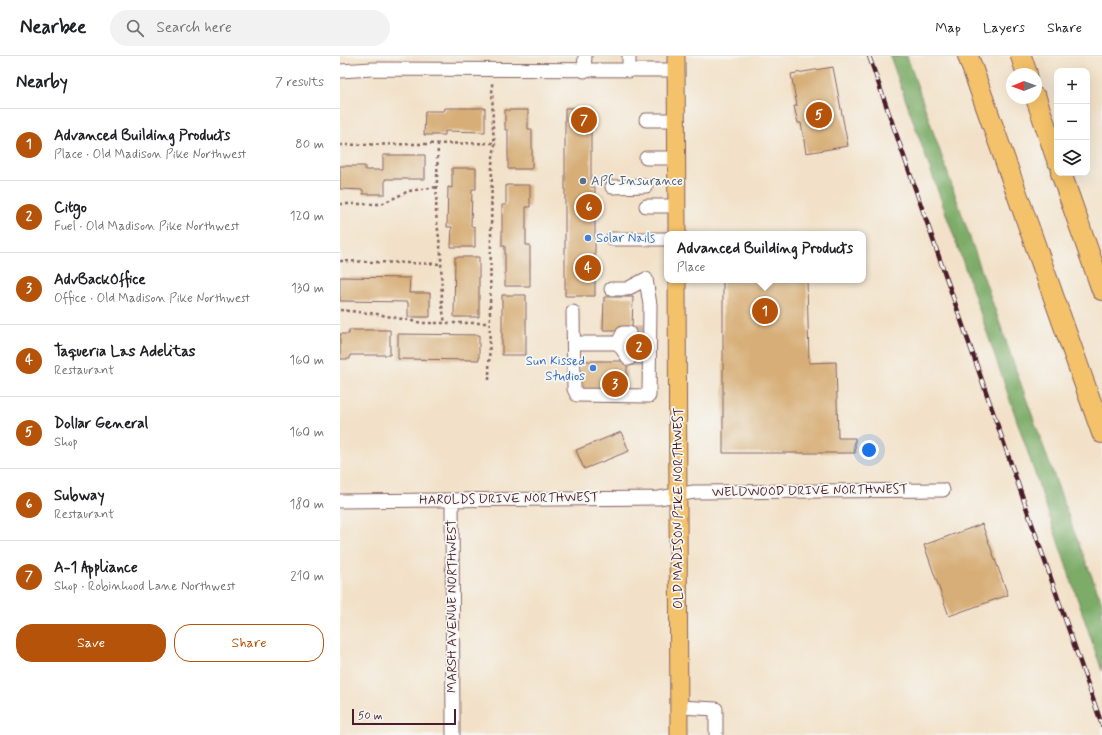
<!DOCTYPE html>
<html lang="en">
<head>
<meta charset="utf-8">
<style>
	:root { --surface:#fff; --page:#f2f2f2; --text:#202124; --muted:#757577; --line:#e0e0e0; --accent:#b45309 }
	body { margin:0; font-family:Mynerve,sans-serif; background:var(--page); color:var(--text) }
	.controls { position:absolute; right:12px; top:12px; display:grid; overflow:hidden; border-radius:8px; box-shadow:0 4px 16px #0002 }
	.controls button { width:36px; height:36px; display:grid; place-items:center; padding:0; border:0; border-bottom:1px solid var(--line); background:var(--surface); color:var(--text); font:20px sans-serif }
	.compass { position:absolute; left:666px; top:12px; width:36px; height:36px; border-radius:50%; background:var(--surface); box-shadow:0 4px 16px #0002; rotate:269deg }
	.scale { position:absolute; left:12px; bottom:10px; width:104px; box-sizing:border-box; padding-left:4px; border:2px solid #4a1f2b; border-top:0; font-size:11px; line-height:14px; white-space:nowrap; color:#4a1f2b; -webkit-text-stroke:3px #f6f6f2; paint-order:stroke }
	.you { position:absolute; left:529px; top:394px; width:14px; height:14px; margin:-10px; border:3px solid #fff; border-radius:50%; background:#1a73e8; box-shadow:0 0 0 6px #1a73e833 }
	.badge { display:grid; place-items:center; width:26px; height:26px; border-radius:50%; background:var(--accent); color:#fff; font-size:13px; font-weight:700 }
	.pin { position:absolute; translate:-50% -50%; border:2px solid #fff; box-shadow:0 1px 4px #0006 }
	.popup { position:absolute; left:324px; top:175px; width:202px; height:52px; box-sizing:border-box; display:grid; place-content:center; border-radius:8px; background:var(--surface); filter:drop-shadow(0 1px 3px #0005); font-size:13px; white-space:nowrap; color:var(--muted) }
	.popup b { font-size:15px; color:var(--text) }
	.popup::after { content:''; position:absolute; left:50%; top:100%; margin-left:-8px; border:8px solid transparent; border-top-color:var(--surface) }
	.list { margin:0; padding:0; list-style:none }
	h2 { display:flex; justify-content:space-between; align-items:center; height:52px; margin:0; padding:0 16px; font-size:17px }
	h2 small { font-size:13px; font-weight:400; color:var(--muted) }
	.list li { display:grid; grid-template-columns:26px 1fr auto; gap:12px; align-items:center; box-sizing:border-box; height:72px; padding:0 16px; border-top:1px solid var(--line) }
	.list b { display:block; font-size:15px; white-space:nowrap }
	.list p { margin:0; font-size:13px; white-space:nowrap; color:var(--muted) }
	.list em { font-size:13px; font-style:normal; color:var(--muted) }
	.actions { display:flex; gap:8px; padding:12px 16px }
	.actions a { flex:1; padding:9px 0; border:1px solid var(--accent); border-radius:16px; text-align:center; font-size:14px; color:var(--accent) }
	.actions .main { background:var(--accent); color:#fff }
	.icon { flex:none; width:22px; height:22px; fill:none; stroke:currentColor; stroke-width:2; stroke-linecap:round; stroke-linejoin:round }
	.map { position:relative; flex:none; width:762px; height:679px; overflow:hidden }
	header { display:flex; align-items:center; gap:24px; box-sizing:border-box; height:56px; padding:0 20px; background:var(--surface); border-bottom:1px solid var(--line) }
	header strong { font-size:19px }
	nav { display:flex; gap:22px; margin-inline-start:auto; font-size:14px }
	.search { width:280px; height:36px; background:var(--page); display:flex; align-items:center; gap:10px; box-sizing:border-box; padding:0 14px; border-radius:22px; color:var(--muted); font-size:15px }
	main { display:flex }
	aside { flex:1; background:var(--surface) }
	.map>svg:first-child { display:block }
	.forest { fill:#7cac67; stroke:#636649 }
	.building { fill:#d7ae77 }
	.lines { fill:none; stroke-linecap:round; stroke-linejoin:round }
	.minor-tunnel { stroke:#d0baa9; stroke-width:13; stroke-dasharray:13 6; stroke-linecap:butt }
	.minor-casing { stroke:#856362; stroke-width:15 }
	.major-casing { stroke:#856362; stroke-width:19 }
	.highway-casing { stroke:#856362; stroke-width:22 }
	.path { stroke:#856362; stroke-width:2.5; stroke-dasharray:3 3; stroke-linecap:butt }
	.minor { stroke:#fff; stroke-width:13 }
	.major { stroke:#f4c26a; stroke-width:17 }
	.highway { stroke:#f4c26a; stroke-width:20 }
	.rail-casing { stroke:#4a1f2b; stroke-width:4.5 }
	.rail { stroke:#f6f6f2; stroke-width:3; stroke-dasharray:9; stroke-linecap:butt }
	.service-dot { fill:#5c6f8a; stroke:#f6f6f2; stroke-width:1.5 }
	.shop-dot { fill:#3f7fe0; stroke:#f6f6f2; stroke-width:1.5 }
	.labels { text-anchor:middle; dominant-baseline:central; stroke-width:3.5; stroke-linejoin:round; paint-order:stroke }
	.service-label { font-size:13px; fill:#4e5e75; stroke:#f6f6f2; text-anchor:start }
	.shop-label { font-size:13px; fill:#366cbe; stroke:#f6f6f2; text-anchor:start }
	.street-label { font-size:13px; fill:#4a1f2b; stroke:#f6f6f2 }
</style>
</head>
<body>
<header>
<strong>Nearbee</strong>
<div class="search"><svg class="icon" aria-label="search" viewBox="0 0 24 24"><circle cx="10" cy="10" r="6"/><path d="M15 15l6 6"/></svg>Search here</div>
<nav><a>Map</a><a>Layers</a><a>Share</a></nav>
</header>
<main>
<aside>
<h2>Nearby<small>7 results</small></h2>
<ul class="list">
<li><span class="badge">1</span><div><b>Advanced Building Products</b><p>Place · Old Madison Pike Northwest</p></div><em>80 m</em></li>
<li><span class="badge">2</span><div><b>Citgo</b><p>Fuel · Old Madison Pike Northwest</p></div><em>120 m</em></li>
<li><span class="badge">3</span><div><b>AdvBackOffice</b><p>Office · Old Madison Pike Northwest</p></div><em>130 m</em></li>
<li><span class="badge">4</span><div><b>Taqueria Las Adelitas</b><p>Restaurant</p></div><em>160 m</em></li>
<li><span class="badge">5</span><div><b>Dollar General</b><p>Shop</p></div><em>160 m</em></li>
<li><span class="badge">6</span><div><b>Subway</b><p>Restaurant</p></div><em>180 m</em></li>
<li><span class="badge">7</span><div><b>A-1 Appliance</b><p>Shop · Robinhood Lane Northwest</p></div><em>210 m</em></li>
</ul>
<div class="actions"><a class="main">Save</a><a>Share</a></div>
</aside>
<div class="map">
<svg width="762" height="679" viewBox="0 0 762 679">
	<rect width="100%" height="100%" fill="#f6f6f2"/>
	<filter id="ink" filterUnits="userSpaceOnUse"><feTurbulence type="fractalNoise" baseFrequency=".025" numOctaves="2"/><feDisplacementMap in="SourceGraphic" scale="8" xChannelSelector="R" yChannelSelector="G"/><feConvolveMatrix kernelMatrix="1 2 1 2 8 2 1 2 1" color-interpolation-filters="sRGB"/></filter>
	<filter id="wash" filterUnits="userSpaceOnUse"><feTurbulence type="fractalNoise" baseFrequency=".012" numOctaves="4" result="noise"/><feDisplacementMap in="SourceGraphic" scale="16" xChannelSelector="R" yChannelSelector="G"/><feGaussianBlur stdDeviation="0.9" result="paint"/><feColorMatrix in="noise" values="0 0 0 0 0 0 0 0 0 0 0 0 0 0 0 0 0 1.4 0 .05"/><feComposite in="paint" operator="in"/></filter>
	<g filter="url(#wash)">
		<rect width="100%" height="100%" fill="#f2e1c8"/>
		<path class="forest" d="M 550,0 L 567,0 L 677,317 L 735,478 L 762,546 L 762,615 L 623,206 Z"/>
		<g id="blocks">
			<path class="building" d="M 493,11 L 508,90 L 466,97 L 461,67 L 458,67 L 454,50 L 457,50 L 451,18 Z
				M 105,52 L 145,52 L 145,76 L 105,75 L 105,79 L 84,79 L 85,55 L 104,55 Z
				M 225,52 L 251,52 L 251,131 L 255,131 L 255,240 L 225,240 Z
				M 165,54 L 188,54 L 188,73 L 192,73 L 192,113 L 168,113 L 168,74 L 165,74 Z
				M 43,99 L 85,99 L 85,123 L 45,123 L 45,138 L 23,138 L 23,134 L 0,133 L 0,110 L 25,110 L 25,114 L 43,114 Z
				M 112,112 L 136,112 L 136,133 L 132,133 L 131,170 L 135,171 L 135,191 L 111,191 L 112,171 L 107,171 L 108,131 L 112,132 Z
				M 166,129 L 190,129 L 190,151 L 186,151 L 186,189 L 190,189 L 190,230 L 165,230 L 165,190 L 162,190 L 162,149 L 166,149 Z
				M 115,201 L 139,201 L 139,261 L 114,261 Z
				M 0,221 L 70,222 L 69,237 L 90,237 L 90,261 L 68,261 L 68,246 L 0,245 Z
				M 383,224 L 467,224 L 469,307 L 496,306 L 498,382 L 515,382 L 515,397 L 383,397 Z
				M 162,239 L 186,239 L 186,299 L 162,299 Z
				M 264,241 L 293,241 L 292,274 L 263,274 Z
				M 9,274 L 50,274 L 50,299 L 10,299 L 10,303 L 0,303 L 0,278 L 9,278 Z
				M 58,278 L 139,279 L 139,304 L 58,303 Z
				M 240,305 L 287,305 L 287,334 L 240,334 Z
				M 281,376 L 289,395 L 244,413 L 236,394 Z
				M 642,468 L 668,539 L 609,560 L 584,489 Z"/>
		</g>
	</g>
	<g filter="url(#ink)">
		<use href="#blocks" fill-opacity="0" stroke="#856362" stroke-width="1"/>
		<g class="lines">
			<path class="minor-tunnel" d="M 289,277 L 304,277
				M 289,287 L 304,287
				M 289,303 L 304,303"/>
			<defs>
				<path id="minor" d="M 0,15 L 32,13 L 336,14
					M 244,15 L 245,0
					M 289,15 L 289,0
					M 306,64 L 336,64
					M 306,102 L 336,102
					M 272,131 L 306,130
					M 306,150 L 336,150
					M 272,183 L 327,183
					M 233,256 L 234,333 L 237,339 L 309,340 L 310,249 L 306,223 L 287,233 L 271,233
					M 289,277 L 283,277 L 278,287 L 289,303
					M 234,287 L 289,287
					M 112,444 L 113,679
					M 0,445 L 319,442 L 354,436 L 603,434
					M 339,651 L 376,653 L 376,679"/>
				<path id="major" d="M 336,0 L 337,178
					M 337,224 L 339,679"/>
				<path id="highway" d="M 628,0 L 762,377
					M 681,0 L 687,18
					M 696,42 L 717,104
					M 721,117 L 762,234"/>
			</defs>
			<use href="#minor" class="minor-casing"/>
			<use href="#major" class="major-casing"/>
			<use href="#highway" class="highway-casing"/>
			<path class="path" d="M 98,88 L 96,158 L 101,198 L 102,250 L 105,267
				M 0,89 L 155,87
				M 0,148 L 41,148 L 69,135 L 97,131
				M 0,205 L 101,208
				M 0,254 L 37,258 L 82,267 L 149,267
				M 149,324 L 152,108 L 155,89 L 153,74 L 152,26"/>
			<use href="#minor" class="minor"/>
			<use href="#major" class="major"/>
			<use href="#highway" class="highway"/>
			<defs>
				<path id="rail" d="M 529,0 L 762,669"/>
			</defs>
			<use href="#rail" class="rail-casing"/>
			<use href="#rail" class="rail"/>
		</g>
	</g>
	<circle class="service-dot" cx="243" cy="125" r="4"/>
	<g class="shop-dot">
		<circle cx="248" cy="182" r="4"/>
		<circle cx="253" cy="312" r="4"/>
	</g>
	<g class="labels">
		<g class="service-label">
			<text x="251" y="125">APC Insurance</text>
		</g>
		<g class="shop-label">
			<text x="256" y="182">Solar Nails</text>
			<text x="245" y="305" text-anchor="end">Sun Kissed<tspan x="245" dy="15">Studios</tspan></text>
		</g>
		<g class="street-label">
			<text transform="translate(470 435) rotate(-1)">WELDWOOD DRIVE NORTHWEST</text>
			<text transform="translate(169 443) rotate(-1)">HAROLDS DRIVE NORTHWEST</text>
			<text transform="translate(338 452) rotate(-90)">OLD MADISON PIKE NORTHWEST</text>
			<text transform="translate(112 550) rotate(-90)">MARSH AVENUE NORTHWEST</text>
		</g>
	</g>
</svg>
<div class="controls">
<button>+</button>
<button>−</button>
<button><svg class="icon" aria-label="layers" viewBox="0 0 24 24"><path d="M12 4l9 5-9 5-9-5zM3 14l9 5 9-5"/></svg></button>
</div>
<svg class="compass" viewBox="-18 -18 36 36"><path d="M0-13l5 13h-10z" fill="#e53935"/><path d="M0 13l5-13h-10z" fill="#757577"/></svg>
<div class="scale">50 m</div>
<div class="you"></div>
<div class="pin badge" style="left:425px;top:255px">1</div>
<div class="popup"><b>Advanced Building Products</b>Place</div>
<div class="pin badge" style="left:299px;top:291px">2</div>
<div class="pin badge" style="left:275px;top:328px">3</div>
<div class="pin badge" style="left:248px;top:212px">4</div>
<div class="pin badge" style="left:479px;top:59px">5</div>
<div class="pin badge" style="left:249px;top:151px">6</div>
<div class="pin badge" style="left:244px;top:64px">7</div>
</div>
</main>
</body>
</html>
